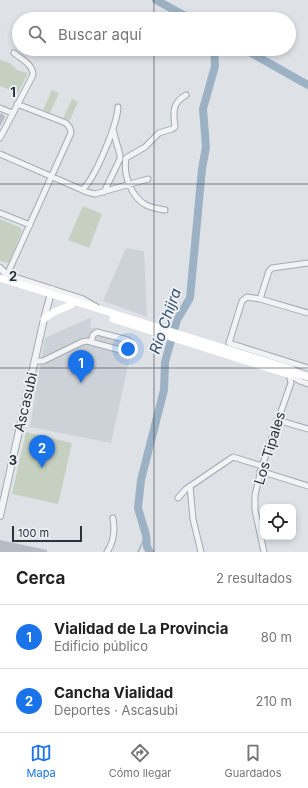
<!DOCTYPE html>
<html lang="es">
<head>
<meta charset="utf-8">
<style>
	:root { --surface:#fff; --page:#f6f6f6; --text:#222; --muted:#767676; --line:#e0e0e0; --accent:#1a73e8 }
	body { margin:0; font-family:Inter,sans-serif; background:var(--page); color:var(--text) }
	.controls { position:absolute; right:12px; bottom:12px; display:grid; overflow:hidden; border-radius:8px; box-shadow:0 2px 6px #0003 }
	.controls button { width:36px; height:36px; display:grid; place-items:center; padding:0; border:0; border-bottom:1px solid var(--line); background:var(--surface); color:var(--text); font:20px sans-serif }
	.scale { position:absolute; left:12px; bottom:10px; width:70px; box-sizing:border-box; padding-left:4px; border:2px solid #29313c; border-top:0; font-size:11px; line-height:14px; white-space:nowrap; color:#29313c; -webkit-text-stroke:3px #eef1f4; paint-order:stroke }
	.you { position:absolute; left:128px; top:349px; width:14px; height:14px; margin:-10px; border:3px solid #fff; border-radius:50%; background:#1a73e8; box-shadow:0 0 0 6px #1a73e833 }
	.badge { display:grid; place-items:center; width:26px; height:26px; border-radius:50%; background:var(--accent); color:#fff; font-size:13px; font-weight:700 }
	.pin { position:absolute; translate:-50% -33px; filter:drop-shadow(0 1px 2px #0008) }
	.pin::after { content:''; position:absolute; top:21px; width:14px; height:12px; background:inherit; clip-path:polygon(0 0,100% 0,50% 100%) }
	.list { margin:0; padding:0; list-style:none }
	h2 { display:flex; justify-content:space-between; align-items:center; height:52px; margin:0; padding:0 16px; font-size:17px }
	h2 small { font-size:13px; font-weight:400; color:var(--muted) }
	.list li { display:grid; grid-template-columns:26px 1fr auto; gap:12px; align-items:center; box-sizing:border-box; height:64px; padding:0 16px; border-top:1px solid var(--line) }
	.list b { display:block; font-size:15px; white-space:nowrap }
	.list p { margin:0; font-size:13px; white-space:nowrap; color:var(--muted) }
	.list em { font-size:13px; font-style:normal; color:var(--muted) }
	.icon { flex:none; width:22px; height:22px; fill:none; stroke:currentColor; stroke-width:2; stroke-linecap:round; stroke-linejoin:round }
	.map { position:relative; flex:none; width:308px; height:552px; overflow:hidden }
	.search { position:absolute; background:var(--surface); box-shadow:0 2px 6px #0003; left:12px; right:12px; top:12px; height:44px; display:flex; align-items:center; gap:10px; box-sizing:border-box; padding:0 14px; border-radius:22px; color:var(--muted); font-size:15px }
	.sheet { height:180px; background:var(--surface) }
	nav { display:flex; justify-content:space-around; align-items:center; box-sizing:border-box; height:56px; border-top:1px solid var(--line); background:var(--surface); font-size:11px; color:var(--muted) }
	nav a { display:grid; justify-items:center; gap:2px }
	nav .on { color:var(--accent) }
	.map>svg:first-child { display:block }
	.built { fill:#cdd1d8 }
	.green { fill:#c5d0c0 }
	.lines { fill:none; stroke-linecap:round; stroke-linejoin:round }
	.stream { stroke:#9cb1c4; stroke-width:1.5 }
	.river { stroke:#9cb1c4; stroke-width:8 }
	.building { fill:#b6bbc3 }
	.minor-casing { stroke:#a4a9b0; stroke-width:7 }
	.tertiary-casing { stroke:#a4a9b0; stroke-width:8 }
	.minor { stroke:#f1f3f5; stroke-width:5 }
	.tertiary { stroke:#f1f3f5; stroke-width:6 }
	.secondary { stroke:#fff; stroke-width:7 }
	.grid { fill:none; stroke:#29313c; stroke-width:1; stroke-opacity:0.55 }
	.labels { text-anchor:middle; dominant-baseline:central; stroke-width:3.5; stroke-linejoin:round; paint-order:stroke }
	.street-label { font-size:14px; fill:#29313c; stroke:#eef1f4 }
	.water-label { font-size:15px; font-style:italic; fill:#37516c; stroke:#eef1f4 }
	.grid-label { font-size:13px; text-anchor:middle; font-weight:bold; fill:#29313c; stroke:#eef1f4; stroke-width:3.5; stroke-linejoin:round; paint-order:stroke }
</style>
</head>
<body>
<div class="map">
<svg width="308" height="552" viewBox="0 0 308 552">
	<rect width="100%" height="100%" fill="#dee2e7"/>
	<path class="built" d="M 126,248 L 144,251 L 147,317 L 103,301 Z
		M 92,317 L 90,327 L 134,339 L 111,443 L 30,427 L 45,338 Z"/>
	<path class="green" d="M 0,60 L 10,63 L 17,70 L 28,73 L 18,93 L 0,86 Z
		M 52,90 L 59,93 L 50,113 L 43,110 Z
		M 72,99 L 78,102 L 70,120 L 63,118 Z
		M 83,206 L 102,214 L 89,248 L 68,240 Z
		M 0,219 L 21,228 L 22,231 L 9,262 L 6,263 L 0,261 Z
		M 26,432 L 72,443 L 58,504 L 12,494 Z"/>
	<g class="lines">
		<path class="stream" d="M 138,552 L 146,535"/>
		<path class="river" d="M 156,0 L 191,19
			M 244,49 L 308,85
			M 150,552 L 147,547 L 146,535 L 138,508 L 141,480 L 164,390 L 165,362 L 177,320 L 190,298 L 202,169 L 206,147 L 203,109 L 215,66 L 214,49"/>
	</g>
	<path class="building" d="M 0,113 L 4,115 L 5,117 L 0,126 Z
		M 0,540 L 47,550 L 47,552 L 0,552 Z"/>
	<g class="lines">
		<defs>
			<path id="minor" d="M 0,108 L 12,113
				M 0,138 L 33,75 C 33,64 21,59 14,53
				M 0,154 L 87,192 L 95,194 L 148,179
				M 82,190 C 95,179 117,125 118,107
				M 104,192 L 120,159 L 120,155 L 113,130
				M 165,210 C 159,209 152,208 146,205 C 131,197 123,174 126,158 L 145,147 L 159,133 L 172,129 L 175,127 C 173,112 172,103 186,95
				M 0,213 L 30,225
				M 308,263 L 272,268 L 269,271 L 260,299 L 247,297 L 242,301 L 229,343 L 308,368
				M 7,275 L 71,133 L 70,128 L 66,123 L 17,104
				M 260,299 L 308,313
				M 91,342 L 93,335 L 97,332 L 128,340
				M 35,361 L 43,361 L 82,342 L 87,341 L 124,351
				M 290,375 L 300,381 L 308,384
				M 277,420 L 308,429
				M 260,471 L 308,486
				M 190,486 L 193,519 L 201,552
				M 178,498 L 186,489 L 233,457 L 262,466
				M 107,552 C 114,542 115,530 113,518
				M 264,552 L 255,510 L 255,495 L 262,466 L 291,383 L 289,374 L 290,372"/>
			<path id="tertiary" d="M 0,268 L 7,275 L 82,299 L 96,307
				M 0,516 L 44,319 L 52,289"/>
		</defs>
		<use href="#minor" class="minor-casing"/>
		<use href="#tertiary" class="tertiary-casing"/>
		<use href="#minor" class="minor"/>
		<use href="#tertiary" class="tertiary"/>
		<path class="secondary" d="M 0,278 L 291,369 L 298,374 L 308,377
			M 44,319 L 54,312 L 71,305
			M 113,319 L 281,372 L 289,374 L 298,374"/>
	</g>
	<path class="grid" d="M 154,0 L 154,19M 154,49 L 154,552M 0,184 L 308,184M 0,368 L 308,368"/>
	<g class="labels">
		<g class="street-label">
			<text transform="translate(25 402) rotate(-77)">Ascasubi</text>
			<text transform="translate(269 448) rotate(-73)">Los Tipales</text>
		</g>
		<g class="water-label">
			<text transform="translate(165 321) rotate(-71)">Río Chijra</text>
		</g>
	</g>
	<g class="grid-label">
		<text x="13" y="97">1</text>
		<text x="13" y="281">2</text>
		<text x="13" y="465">3</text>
	</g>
</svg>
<div class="controls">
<button><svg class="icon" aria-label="locate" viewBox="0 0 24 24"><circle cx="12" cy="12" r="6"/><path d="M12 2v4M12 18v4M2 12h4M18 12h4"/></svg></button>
</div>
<div class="scale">100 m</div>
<div class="you"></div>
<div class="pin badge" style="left:81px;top:383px">1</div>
<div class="pin badge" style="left:42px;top:468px">2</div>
<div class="search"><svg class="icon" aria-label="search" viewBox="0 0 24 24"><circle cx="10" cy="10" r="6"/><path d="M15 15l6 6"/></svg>Buscar aquí</div>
</div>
<section class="sheet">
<h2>Cerca<small>2 resultados</small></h2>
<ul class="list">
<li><span class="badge">1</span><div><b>Vialidad de La Provincia</b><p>Edificio público</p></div><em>80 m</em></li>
<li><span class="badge">2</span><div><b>Cancha Vialidad</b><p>Deportes · Ascasubi</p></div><em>210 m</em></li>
</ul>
</section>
<nav>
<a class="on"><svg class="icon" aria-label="map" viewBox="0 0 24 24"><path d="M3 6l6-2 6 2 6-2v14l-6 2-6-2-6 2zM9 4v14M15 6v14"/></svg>Mapa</a>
<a><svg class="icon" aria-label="directions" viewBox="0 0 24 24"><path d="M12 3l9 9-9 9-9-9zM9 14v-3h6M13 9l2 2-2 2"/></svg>Cómo llegar</a>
<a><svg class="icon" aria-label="saved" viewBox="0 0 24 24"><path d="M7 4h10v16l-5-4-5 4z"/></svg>Guardados</a>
</nav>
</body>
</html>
